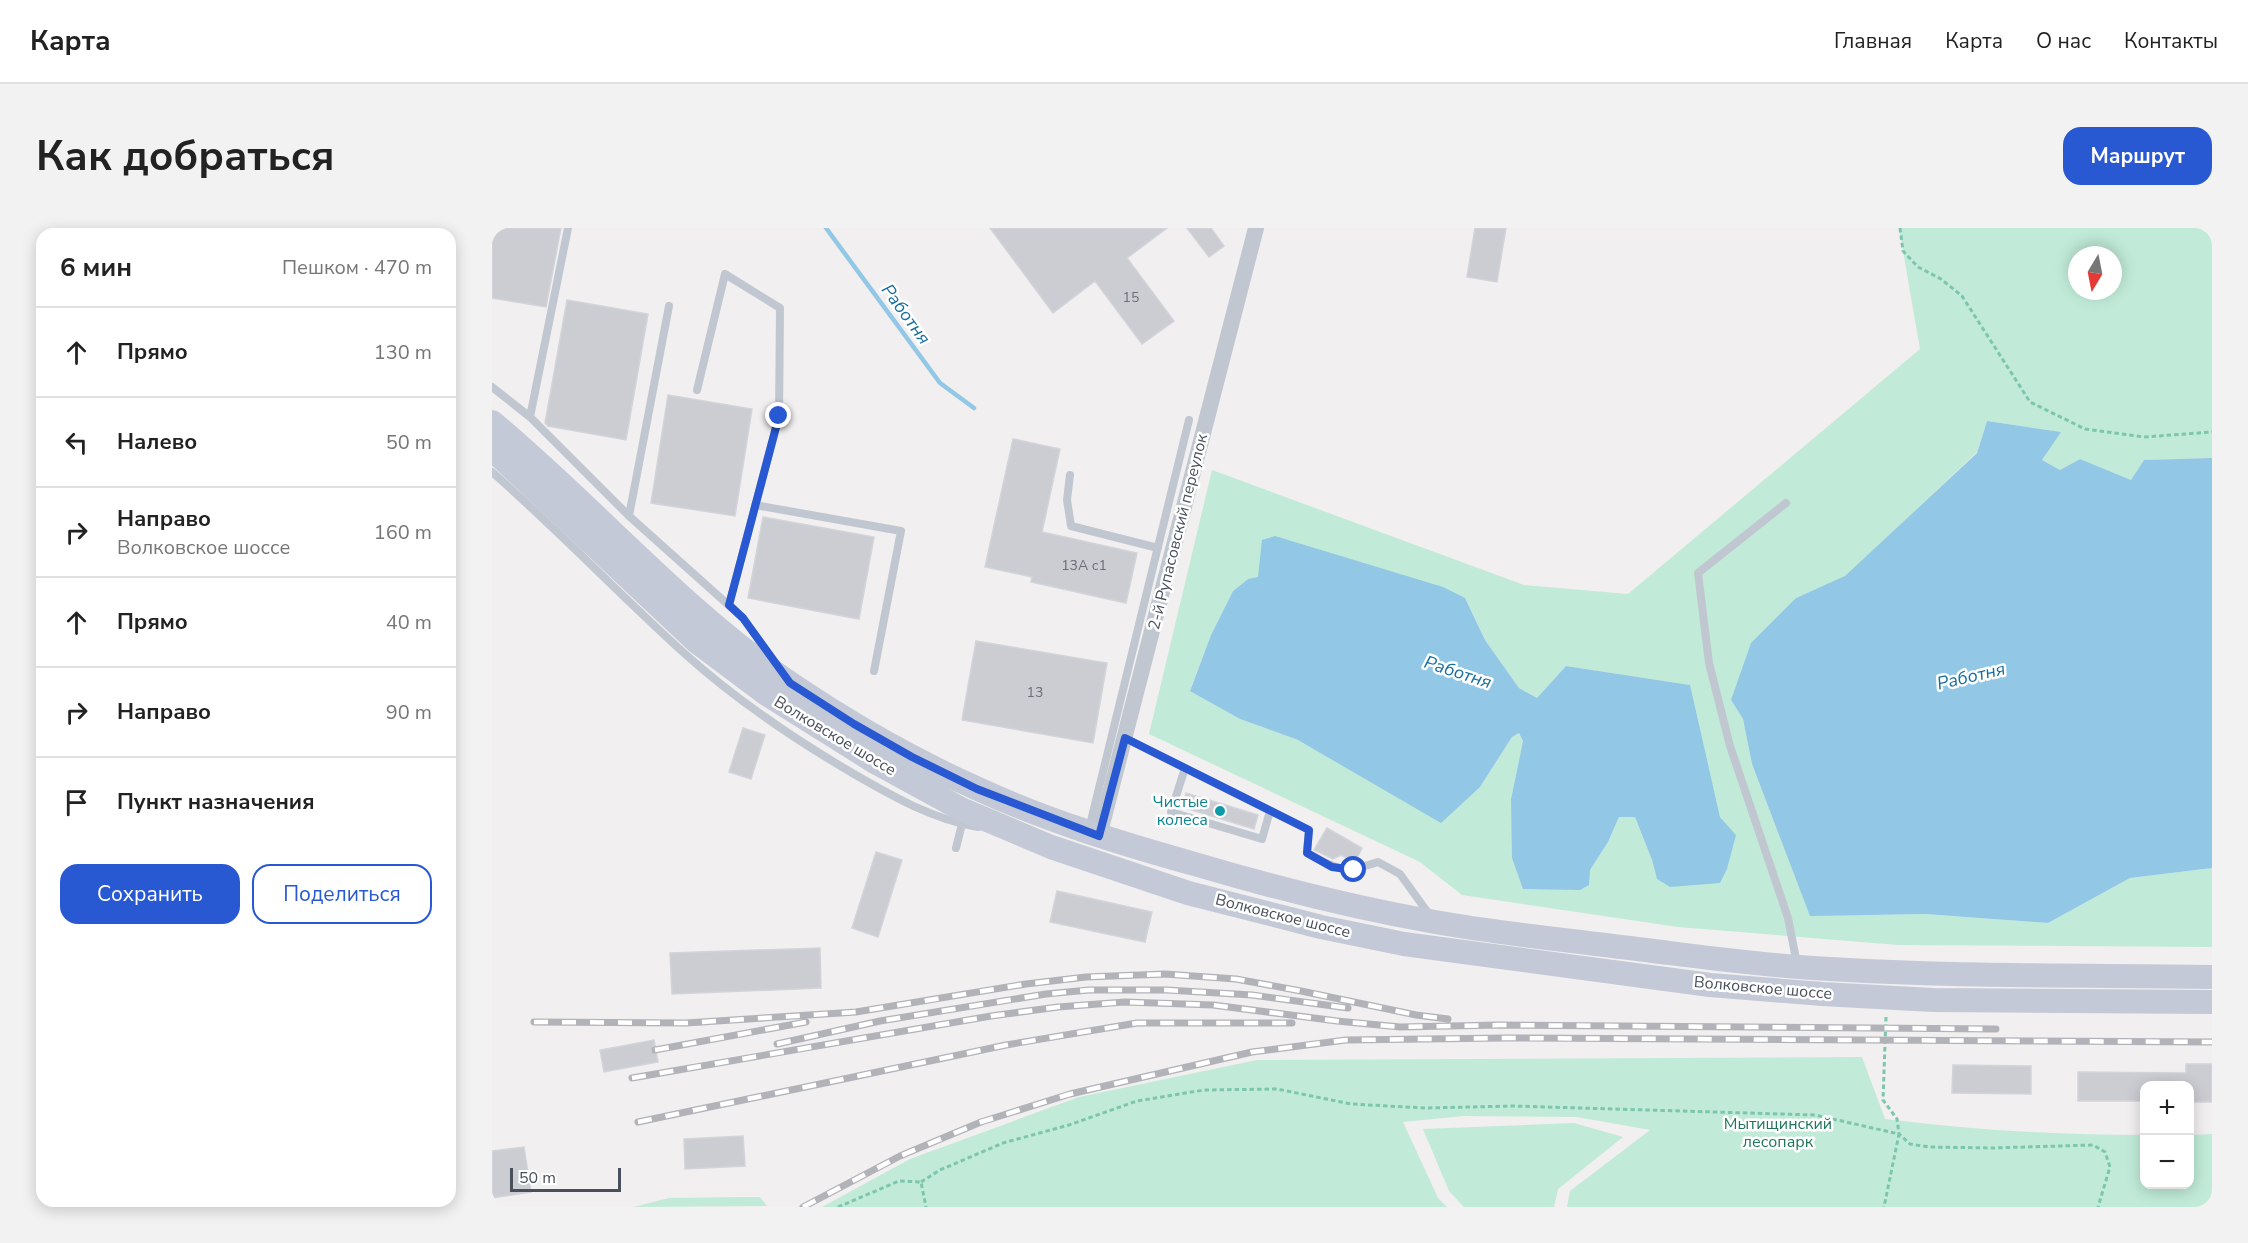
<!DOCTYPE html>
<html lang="ru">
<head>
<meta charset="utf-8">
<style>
	:root { --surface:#fff; --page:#f2f2f2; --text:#222; --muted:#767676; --line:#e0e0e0; --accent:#2858d2 }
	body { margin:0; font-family:"Nunito Sans",sans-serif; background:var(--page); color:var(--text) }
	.controls { position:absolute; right:18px; bottom:18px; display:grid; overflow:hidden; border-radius:12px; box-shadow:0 3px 15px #0003 }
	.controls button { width:54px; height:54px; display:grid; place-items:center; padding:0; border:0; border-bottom:2px solid var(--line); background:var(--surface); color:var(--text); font:30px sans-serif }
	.compass { position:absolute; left:1576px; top:18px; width:54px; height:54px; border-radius:50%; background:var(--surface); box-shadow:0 3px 15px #0003; rotate:190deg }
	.scale { position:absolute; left:18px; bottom:15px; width:111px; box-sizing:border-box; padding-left:6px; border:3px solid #494f5b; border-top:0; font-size:16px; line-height:21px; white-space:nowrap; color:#494f5b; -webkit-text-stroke:4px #fff; paint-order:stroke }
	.stop { position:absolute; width:18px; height:18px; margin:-14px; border:4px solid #2858d2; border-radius:50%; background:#fff }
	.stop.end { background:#2858d2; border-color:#fff; box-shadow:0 2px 6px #0008 }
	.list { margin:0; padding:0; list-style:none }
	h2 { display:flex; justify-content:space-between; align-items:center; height:78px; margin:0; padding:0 24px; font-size:26px }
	h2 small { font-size:20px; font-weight:400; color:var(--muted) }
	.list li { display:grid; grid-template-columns:39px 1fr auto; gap:18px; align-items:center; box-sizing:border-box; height:90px; padding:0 24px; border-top:2px solid var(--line) }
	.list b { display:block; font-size:22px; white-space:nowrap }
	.list p { margin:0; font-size:20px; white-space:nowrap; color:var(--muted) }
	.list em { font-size:20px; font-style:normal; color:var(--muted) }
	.actions { display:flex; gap:12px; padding:18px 24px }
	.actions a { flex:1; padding:14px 0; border:2px solid var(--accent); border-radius:18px; text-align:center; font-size:21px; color:var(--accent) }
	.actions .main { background:var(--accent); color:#fff }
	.icon { flex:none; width:33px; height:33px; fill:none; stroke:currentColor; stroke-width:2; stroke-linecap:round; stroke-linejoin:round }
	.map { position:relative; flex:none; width:1720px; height:979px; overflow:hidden; border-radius:18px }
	header { display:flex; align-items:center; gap:36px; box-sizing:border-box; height:84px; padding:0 30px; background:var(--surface); border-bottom:2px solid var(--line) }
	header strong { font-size:28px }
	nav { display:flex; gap:33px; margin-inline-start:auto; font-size:21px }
	.intro { display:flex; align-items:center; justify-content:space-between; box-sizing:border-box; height:144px; padding:0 36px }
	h1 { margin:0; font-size:42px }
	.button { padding:15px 27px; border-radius:18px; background:var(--accent); color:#fff; font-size:21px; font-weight:700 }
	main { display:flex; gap:36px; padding:0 36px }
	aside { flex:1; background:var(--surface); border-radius:18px; box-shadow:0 3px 15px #0003 }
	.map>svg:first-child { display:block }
	.green { fill:#c1ebd8; fill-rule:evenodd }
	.water { fill:#92c7e5 }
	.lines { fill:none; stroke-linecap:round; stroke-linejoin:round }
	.stream { stroke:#92c7e5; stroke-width:4.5 }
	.building { fill:#cccdd3; stroke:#d3d4da; stroke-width:1.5 }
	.path { stroke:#7cc6ad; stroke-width:3; stroke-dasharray:4.5 3; stroke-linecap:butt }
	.lane { stroke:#c1c7d0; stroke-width:8 }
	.street { stroke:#c1c7d0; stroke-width:16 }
	.secondary { stroke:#c3c9d6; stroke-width:24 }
	.rail-casing { stroke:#b2b3b9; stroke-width:7 }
	.rail { stroke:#fff; stroke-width:4.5; stroke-dasharray:14; stroke-linecap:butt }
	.route { stroke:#2858d2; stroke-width:8 }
	.culture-dot { fill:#0f9aa8; stroke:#fff; stroke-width:2 }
	.labels { text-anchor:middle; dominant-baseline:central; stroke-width:5; stroke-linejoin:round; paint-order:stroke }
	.number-label { font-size:14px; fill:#6a6e79 }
	.street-label { font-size:16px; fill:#494f5b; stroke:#fff }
	.culture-label { font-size:16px; fill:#0d838f; stroke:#fff; text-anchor:end }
	.park-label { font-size:16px; fill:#1f7758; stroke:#fff }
	.water-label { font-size:18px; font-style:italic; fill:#186e9e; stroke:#fff }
</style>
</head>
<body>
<header>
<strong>Карта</strong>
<nav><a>Главная</a><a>Карта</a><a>О нас</a><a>Контакты</a></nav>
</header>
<div class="intro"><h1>Как добраться</h1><a class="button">Маршрут</a></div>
<main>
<aside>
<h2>6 мин<small>Пешком · 470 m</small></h2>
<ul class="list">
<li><svg class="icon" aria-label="ahead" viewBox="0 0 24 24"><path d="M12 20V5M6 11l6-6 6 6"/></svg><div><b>Прямо</b></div><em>130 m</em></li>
<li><svg class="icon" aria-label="left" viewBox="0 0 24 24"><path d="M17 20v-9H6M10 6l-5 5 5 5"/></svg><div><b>Налево</b></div><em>50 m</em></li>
<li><svg class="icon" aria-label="right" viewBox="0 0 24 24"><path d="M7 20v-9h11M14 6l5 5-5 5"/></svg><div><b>Направо</b><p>Волковское шоссе</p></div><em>160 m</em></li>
<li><svg class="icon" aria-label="ahead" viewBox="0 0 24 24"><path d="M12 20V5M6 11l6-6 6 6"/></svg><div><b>Прямо</b></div><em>40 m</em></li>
<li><svg class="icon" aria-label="right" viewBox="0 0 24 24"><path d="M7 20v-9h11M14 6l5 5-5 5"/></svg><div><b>Направо</b></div><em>90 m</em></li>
<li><svg class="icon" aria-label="arrive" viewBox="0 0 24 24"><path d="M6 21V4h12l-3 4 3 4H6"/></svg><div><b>Пункт назначения</b></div></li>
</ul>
<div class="actions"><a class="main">Сохранить</a><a>Поделиться</a></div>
</aside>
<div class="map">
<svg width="1720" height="979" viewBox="0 0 1720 979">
	<rect width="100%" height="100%" fill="#f1efef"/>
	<path class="green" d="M 1407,0 L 1720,0 L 1720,230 L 1653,232 L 1639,252 L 1588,231 L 1568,242 L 1550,232 L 1568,204 L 1495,193 L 1485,224 L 1353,349 L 1304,370 L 1239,472 L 1251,491 L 1260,536 L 1318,687 L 1433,686 L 1556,695 L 1638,650 L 1720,640 L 1720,719 L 1406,717 L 1186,699 L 970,667 L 928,634 L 657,506 L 720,242 L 1032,357 L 1136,366 L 1428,121 ZM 1585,27 L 1621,27 L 1621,63 L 1585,63 ZM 766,350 L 973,370 L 993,412 L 1027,460 L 1045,470 L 1074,438 L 1197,457 L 1228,589 L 1244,607 L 1165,651 L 1160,632 L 1143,589 L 1127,589 L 1116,614 L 1098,642 L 1019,571 L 1031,513 L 1027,505 L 1020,509 L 988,559 L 806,512 L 748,491 L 698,462 L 719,407 L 741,363 L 756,351 Z
		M 1370,829 L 1393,891 C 1480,902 1566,907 1652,907 L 1652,956 L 1698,956 L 1698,907 L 1720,906 L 1720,979 L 1075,979 L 1078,963 L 1158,902 L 1085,889 L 971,888 L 911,894 L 946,970 L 955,979 L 330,979 L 418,931 L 587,869 L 765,832 Z
		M 1082,895 L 1131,909 L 1066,961 L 1062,979 L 972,979 L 957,963 L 931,901 Z
		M 251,969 L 268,969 L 275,978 L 141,979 L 177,970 Z"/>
	<path class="water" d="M 1495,193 L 1569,204 L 1550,232 L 1568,242 L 1588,231 L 1639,252 L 1652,232 L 1720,230 L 1720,640 L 1638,650 L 1556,695 L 1433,686 L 1318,688 L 1260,536 L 1251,491 L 1239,472 L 1259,415 L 1304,370 L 1353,348 L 1485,225 Z
		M 783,308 L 951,359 L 973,370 L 993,412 L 1027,460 L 1045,470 L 1074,438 L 1198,457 L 1228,589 L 1244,607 L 1235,641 L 1228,655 L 1178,659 L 1165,651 L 1160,632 L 1143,589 L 1127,589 L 1116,614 L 1098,642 L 1097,657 L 1088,662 L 1031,661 L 1020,630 L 1019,571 L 1031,513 L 1027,505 L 1020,509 L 988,559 L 949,595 L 806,512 L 748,491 L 698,463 L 719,407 L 741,363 L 756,351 L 766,349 L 770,312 Z"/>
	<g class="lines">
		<path class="stream" d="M 334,0 L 448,155 L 482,180"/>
	</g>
	<path class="building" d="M 0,0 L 69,0 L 54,79 L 0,70 Z
		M 498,0 L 675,0 L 635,30 L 682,93 L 650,116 L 603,53 L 561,85 Z
		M 695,0 L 719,0 L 732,18 L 717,29 Z
		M 983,0 L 1014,0 L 1005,54 L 975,49 Z
		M 75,72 L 156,86 L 134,212 L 56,198 L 53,195 Z
		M 176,167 L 260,181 L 243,288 L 159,275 Z
		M 521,211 L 568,221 L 550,304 L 645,325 L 634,375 L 539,354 L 540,349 L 493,339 Z
		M 271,289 L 382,309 L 367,391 L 256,370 Z
		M 484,413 L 615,435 L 601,515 L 470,492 Z
		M 251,500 L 273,507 L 259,551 L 237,544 Z
		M 694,565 L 766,587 L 762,601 L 690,579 Z
		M 835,600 L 870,620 L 863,634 L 849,627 L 841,631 L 822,622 Z
		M 384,624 L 410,632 L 386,709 L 360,700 Z
		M 565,663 L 660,684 L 653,714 L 558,694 Z
		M 328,720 L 329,760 L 180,766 L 178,725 Z
		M 162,812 L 166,834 L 112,844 L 108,822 Z
		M 1694,836 L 1720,836 L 1720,874 L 1698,874 L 1698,858 L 1653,858 L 1653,873 L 1586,873 L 1586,844 L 1694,845 Z
		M 1461,837 L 1539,838 L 1539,866 L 1460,865 Z
		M 251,908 L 253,938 L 193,941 L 192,911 Z
		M 32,919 L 39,964 L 0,970 L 0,923 Z"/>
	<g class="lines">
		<path class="path" d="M 1408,0 L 1411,23 L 1426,39 L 1449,51 L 1470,68 L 1538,174 L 1593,201 L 1652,209 L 1720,204
			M 1394,789 L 1391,872 L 1405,891 L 1407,906 L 1418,916 L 1437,919 L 1500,920 L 1601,917 L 1613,924 L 1618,939 L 1606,979
			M 429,954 L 448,942 L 511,915 L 577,897 L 645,873 L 712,862 L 785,861 L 859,876 L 933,880 L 1021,878 L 1323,887 L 1407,906 L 1392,979
			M 346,979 L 407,953 L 429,954 L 434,979"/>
		<path class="lane" d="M 0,159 L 38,189 L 137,288 L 251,390 L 279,430
			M 205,162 L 233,46 L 288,80 L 287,188 L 237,377
			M 38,189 L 76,0
			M 0,244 C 66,302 127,366 192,425 C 243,471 302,511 362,546 C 400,568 442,592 486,599
			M 578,247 L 575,272 L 579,298 L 666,320
			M 1294,275 L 1206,345 L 1217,435 L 1238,518 L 1296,690 L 1305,736
			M 263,277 L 409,303 L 382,443
			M 137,288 L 177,78
			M 633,510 L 817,602 L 815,625 C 847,642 851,646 886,634 L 908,646 L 939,689
			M 693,540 L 679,584 L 770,611 L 778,583
			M 597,601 L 697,192
			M 464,620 L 471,592"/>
		<path class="street" d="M 607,608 L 764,0"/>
		<path class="secondary" d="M 0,194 C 101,278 187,379 296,454 C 355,494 419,531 484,560 C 555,593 631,616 706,637 C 784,660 863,680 943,694 C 1005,705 1067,711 1129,719 C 1188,726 1248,735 1307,739 C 1444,749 1582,747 1720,749
			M 0,221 L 205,414 L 273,465 L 383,534 L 469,581 L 559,619 L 696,665 L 829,699 L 912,716 L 1218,757 L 1330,766 L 1441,772 L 1720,774"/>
		<defs>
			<path id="rail" d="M 42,794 L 194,795 L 364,784 L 534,756 L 594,749 L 673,746 L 744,751 L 809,763 L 924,787 L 956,791
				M 285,816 L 388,793 L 554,766 L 597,762 L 675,762 L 760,767 L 856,780
				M 163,822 L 314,794
				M 140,850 L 499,788 L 566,779 L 633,774 L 721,777 L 845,793 L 908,799 L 1007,797 L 1504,801
				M 146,894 L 514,817 L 645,795 L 800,795
				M 311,979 L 408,928 L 489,894 L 578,866 L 760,824 L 854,812 L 1013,810 L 1720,814"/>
		</defs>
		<use href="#rail" class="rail-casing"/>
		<use href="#rail" class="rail"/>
	</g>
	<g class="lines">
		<path class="route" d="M 287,188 L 237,377 L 251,390 L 298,455 L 362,496 L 420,529 L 485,561 L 607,608 L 633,510 L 817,602 L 815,625 L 840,639 L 862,642"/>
	</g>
	<circle class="culture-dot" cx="728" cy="583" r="6"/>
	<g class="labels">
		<g class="number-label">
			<text x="639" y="69">15</text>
			<text x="592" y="337">13А с1</text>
			<text x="543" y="464">13</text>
		</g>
		<g class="street-label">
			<text transform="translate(686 304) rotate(-76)">2-й Рупасовский переулок</text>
			<text transform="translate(343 508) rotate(31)">Волковское шоссе</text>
			<text transform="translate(791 688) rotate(14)">Волковское шоссе</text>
			<text transform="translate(1271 760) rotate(5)">Волковское шоссе</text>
		</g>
		<g class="culture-label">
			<text x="716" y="574">Чистые<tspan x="716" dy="18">колеса</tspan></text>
		</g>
		<g class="park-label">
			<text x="1286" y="896">Мытищинский<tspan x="1286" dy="18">лесопарк</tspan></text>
		</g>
		<g class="water-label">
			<text transform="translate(414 86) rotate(54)">Работня</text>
			<text transform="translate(966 444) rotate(18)">Работня</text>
			<text transform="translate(1479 448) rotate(-13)">Работня</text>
		</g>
	</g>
</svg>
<div class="controls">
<button>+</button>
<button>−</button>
</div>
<svg class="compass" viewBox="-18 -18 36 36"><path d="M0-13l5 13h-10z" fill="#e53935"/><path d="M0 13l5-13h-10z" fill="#767676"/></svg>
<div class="scale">50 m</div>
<div class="stop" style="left:862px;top:642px"></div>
<div class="stop end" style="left:287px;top:188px"></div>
</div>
</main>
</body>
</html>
